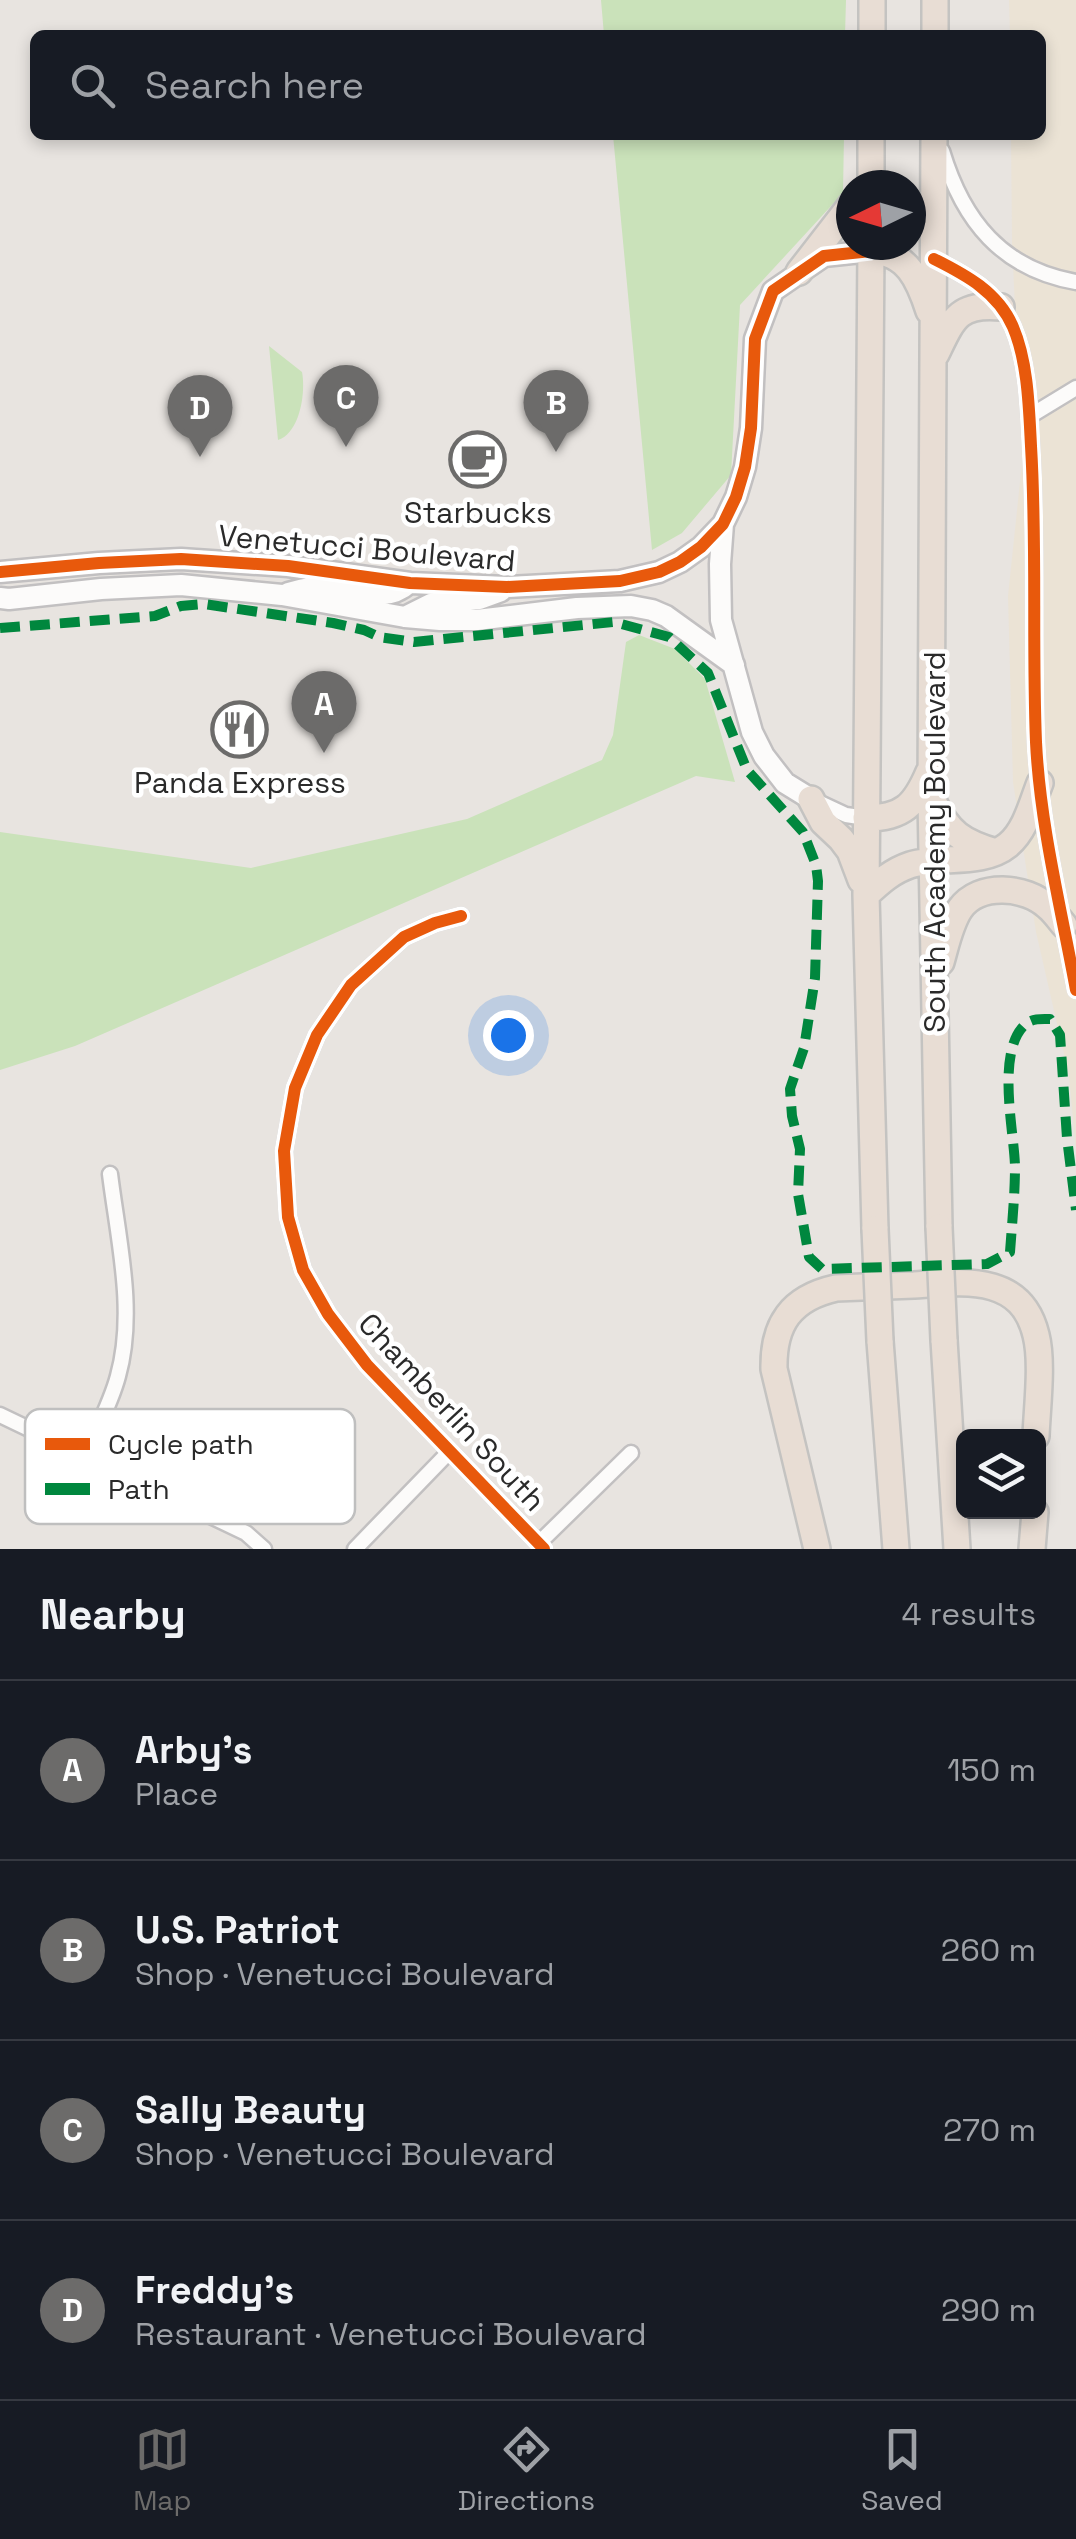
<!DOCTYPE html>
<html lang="en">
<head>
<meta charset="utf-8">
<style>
	:root { --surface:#171b24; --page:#20242c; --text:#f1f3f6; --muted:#9ea1a6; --line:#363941; --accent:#6c6b6a }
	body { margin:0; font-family:"Space Grotesk",sans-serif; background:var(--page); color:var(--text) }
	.controls { position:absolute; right:30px; bottom:30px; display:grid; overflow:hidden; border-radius:15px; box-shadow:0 5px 15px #0003 }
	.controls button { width:90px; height:90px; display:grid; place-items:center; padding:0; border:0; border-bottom:2px solid var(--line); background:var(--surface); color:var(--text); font:50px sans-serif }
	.compass { position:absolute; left:836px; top:170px; width:90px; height:90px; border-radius:50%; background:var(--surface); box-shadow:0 5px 15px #0003; rotate:265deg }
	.you { position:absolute; left:508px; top:1035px; width:35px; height:35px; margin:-25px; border:8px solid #fff; border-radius:50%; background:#1a73e8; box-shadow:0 0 0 15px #1a73e833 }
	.badge { display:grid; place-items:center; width:65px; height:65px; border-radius:50%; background:var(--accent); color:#fff; font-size:32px; font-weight:700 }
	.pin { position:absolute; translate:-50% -82px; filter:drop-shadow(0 2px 5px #0008) }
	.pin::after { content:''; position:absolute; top:52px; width:35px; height:30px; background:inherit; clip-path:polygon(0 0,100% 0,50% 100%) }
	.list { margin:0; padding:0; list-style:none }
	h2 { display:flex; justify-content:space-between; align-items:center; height:130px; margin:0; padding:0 40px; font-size:42px }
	h2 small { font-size:32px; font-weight:400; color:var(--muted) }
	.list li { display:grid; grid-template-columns:65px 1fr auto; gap:30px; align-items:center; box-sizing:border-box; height:180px; padding:0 40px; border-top:2px solid var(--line) }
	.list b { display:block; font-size:38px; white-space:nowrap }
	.list p { margin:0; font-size:32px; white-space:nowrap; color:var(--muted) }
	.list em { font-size:32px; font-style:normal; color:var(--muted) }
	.icon { flex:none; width:55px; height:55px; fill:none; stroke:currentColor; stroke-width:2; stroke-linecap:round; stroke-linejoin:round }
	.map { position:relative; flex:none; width:1076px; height:1549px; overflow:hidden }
	.search { position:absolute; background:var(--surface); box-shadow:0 5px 15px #0003; left:30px; right:30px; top:30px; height:110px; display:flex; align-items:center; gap:25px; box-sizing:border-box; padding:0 35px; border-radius:15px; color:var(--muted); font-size:38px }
	.sheet { height:850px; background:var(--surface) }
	nav { display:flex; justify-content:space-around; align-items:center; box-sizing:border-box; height:140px; border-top:2px solid var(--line); background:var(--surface); font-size:28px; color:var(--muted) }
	nav a { display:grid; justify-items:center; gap:5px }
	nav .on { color:var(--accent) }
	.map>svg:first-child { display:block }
	.education { fill:#ebe3d5 }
	.green { fill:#cae2ba }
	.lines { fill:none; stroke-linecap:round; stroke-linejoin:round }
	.street-casing { stroke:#c2c0c1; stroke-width:19 }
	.secondary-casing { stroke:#c2c0c1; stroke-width:25 }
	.highway-casing { stroke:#c4c3c1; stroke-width:30 }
	.street { stroke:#fcfbfa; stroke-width:14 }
	.secondary { stroke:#fcfbfa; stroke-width:20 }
	.highway { stroke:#e8ddd4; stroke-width:25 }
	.highway-bridge-casing { stroke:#c4c3c1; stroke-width:30; stroke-linecap:butt }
	.highway-bridge { stroke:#e8ddd4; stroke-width:25 }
	.quiet { stroke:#00873e; stroke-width:10; stroke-dasharray:20 10; stroke-linecap:butt }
	.cycleway-casing { stroke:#fff; stroke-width:19 }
	.cycleway { stroke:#e8590c; stroke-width:12 }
	.labels { text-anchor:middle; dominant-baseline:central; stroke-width:9; stroke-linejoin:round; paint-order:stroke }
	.poi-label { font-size:30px; fill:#2a2a2a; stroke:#fff }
	.street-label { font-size:30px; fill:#2a2a2a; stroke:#fff }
	.key { fill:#fff; stroke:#bfbfbf; stroke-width:2.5 }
	.key-label { font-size:28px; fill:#2a2a2a }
</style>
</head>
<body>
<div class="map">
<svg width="1076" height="1549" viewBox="0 0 1076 1549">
	<rect width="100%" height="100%" fill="#e8e4e0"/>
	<path class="education" d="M 1009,0 L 1076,0 L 1076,1151 L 1069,1076 L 1036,932 L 1013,782 L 1008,596 L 1022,463 L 1012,242 L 1011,135 L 1041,135 L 1041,35 L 1010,35 Z"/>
	<path class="green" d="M 601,0 L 846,0 L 845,35 L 604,35 Z
		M 613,135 L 844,135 L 843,193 L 740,305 L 731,475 L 682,533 L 652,550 Z
		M 269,346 L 302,372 C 306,392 300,433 278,440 Z
		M 639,635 L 675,649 L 705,679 L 735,782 L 696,776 L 75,1046 L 0,1070 L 0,832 L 251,868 L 467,819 L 602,760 L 613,735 L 626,642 Z"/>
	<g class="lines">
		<defs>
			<path id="street" d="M 942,151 C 963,221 1002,269 1076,282
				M 934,259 C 966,275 998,292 1013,327 C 1028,362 1029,408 1031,446 C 1037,545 1032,644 1036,742 C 1040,825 1061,908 1076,990
				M 1030,416 L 1076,388
				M 816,801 L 846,815 L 866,818
				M 461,916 L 435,923 L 404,937 L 351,985 L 317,1035 L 295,1088 L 284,1151 L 288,1217 L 303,1270 L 328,1314 L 367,1365 L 544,1549
				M 0,1415 L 246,1533 L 264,1549
				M 85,1456 C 96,1430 111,1403 118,1376 C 136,1312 118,1239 110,1174
				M 539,1543 L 631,1453
				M 355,1549 L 450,1451"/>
			<path id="secondary" d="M 723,524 L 720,564 L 721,620 L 752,732 L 764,756 L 785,783 L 811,799
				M 0,572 L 99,563 L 181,559 L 288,566 L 410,583 L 507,587 L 620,581 L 659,572 L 680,562 L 701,547 L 723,524 L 736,497 L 745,467 L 751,428 L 755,339 L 773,291 L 824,256 L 871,251
				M 288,593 C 302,589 315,586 330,587 C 357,590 386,604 409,583
				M 0,598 L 9,599 L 101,589 L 181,585 L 282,595 L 405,617 L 440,620 L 477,620 L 577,608 L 631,606 L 652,610 L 666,616 L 734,665
				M 405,617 L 431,604 L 479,599 L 501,591"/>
			<path id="highway" d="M 872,35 L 872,0
				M 935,35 L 935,0
				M 934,135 L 931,798 L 939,1227
				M 871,185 L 871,135
				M 871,245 L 866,895 L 875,1229
				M 871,251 C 907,252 919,280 929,311
				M 799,272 L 851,205
				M 936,354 C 953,319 958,303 1001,307
				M 811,799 L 823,822 L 841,839 L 850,851 L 861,880
				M 933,801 C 949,833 962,842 996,852
				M 866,818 C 903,818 915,805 929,772
				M 866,895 C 880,882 892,871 910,865 C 941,855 982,866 1008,845 C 1026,830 1032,803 1040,783
				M 941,962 C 946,945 950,924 960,909 C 979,882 1026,886 1048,907 C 1054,912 1059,919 1064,925
				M 944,1340 L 957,1549
				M 880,1341 L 896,1549
				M 817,1549 L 774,1369 C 773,1324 791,1298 836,1288 C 862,1287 888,1286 914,1285 C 963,1282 1021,1273 1036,1335 C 1043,1362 1037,1408 1036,1436
				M 1032,1549 L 1035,1512"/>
		</defs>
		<use href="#street" class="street-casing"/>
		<use href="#secondary" class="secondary-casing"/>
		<use href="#highway" class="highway-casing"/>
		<use href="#street" class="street"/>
		<use href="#secondary" class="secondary"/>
		<use href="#highway" class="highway"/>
		<defs>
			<path id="highway-bridge" d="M 939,1227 L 944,1340
				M 875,1229 L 880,1341"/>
		</defs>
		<use href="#highway-bridge" class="highway-bridge-casing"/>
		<use href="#highway-bridge" class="highway-bridge"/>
		<path class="quiet" d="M 0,628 L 155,616 L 181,606 L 204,604 L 333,623 L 364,630 L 379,637 L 414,642 L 614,622 L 669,637 L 708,673 L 747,770 L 803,832 L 816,865 L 818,881 L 815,978 L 804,1048 L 790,1089 L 792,1116 L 800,1149 L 798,1194 L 809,1257 L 822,1269 L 987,1264 L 1010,1252 C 1012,1224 1015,1195 1015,1166 C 1014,1130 995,1048 1027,1023 C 1034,1018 1042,1019 1050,1019 L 1060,1035 L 1067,1138 L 1076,1210"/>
		<defs>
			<path id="cycleway" d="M 934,259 C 966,275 998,292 1013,327 C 1028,362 1029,408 1031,446 C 1037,545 1032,644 1036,742 C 1040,825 1061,908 1076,990
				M 0,572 L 99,563 L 181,559 L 288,566 L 410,583 L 507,587 L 620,581 L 659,572 L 680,562 L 701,547 L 723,524 L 736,497 L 745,467 L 751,428 L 755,339 L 773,291 L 824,256 L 871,251
				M 461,916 L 435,923 L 404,937 L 351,985 L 317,1035 L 295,1088 L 284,1151 L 288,1217 L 303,1270 L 328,1314 L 367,1365 L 544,1549"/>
		</defs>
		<use href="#cycleway" class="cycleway-casing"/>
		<use href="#cycleway" class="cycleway"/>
	</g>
	<defs>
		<symbol id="cafe-ring" viewBox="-11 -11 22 22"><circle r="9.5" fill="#fff" stroke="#6c6b6a" stroke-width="1.5"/><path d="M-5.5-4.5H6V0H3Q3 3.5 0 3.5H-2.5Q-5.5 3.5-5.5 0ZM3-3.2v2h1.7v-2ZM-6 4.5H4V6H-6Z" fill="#6c6b6a"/></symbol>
		<symbol id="restaurant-ring" viewBox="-11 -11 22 22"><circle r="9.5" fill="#fff" stroke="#6c6b6a" stroke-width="1.5"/><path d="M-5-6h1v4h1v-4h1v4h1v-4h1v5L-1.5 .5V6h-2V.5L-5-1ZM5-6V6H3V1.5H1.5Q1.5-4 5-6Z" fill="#6c6b6a"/></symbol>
	</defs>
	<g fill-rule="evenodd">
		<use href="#cafe-ring" x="446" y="428" width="63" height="63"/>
		<use href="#restaurant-ring" x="208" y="698" width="63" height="63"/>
	</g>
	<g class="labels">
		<g class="poi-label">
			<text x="478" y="512">Starbucks</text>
			<text x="240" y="782">Panda Express</text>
		</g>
		<g class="street-label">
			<text transform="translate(367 548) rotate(5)">Venetucci Boulevard</text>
			<text transform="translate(934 842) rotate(-90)">South Academy Boulevard</text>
			<text transform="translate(452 1412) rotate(47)">Chamberlin South</text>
		</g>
	</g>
	<rect x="25" y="1409" width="330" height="115" rx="15" class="key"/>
	<rect x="45" y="1438" width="45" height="12" fill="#e8590c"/>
	<rect x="45" y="1483" width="45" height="12" fill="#00873e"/>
	<g class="key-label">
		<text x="108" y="1454">Cycle path</text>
		<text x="108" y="1499">Path</text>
	</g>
</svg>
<div class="controls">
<button><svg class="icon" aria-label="layers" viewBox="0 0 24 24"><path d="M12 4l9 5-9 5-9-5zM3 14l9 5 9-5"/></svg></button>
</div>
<svg class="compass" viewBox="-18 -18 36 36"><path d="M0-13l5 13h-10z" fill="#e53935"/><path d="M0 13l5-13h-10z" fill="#9ea1a6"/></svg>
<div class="you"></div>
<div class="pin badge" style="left:324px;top:753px">A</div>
<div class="pin badge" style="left:556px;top:452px">B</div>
<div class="pin badge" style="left:346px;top:447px">C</div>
<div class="pin badge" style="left:200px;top:457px">D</div>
<div class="search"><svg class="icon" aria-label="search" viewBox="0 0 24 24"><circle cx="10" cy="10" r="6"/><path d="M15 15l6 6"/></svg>Search here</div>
</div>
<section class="sheet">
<h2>Nearby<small>4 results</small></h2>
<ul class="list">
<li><span class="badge">A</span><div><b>Arby's</b><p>Place</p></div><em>150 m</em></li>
<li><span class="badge">B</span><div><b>U.S. Patriot</b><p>Shop · Venetucci Boulevard</p></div><em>260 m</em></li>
<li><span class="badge">C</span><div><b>Sally Beauty</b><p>Shop · Venetucci Boulevard</p></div><em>270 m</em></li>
<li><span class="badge">D</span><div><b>Freddy's</b><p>Restaurant · Venetucci Boulevard</p></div><em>290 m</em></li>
</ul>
</section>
<nav>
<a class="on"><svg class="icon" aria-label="map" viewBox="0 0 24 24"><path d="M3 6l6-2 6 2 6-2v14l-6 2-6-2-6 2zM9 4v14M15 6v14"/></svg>Map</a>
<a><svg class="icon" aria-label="directions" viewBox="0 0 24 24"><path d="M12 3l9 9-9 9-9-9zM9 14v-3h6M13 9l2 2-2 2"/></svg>Directions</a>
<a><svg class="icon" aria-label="saved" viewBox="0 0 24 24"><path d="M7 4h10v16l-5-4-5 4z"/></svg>Saved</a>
</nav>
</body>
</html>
